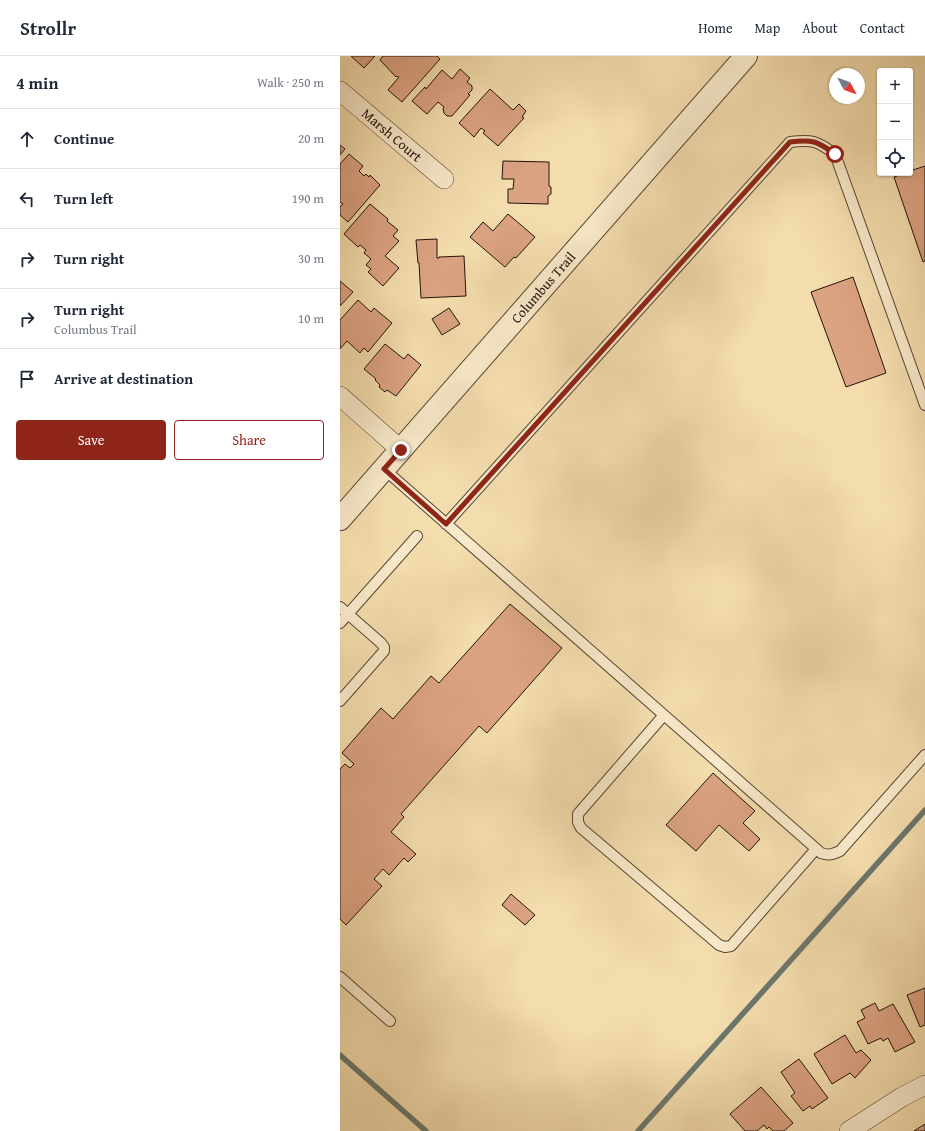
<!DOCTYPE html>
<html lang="en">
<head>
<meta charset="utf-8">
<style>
	:root { --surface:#fff; --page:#f2f2f3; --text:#1f2937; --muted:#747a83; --line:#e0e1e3; --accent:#8f2418 }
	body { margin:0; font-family:"Gentium Book Plus",serif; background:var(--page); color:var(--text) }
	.controls { position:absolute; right:12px; top:12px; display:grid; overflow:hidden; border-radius:4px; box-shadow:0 1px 3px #0004 }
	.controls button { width:36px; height:36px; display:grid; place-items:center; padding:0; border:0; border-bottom:1px solid var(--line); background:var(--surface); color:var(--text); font:20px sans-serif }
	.compass { position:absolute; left:489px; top:12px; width:36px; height:36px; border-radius:50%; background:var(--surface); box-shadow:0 1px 3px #0004; rotate:131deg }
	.stop { position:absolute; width:12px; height:12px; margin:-9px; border:3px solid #8f2418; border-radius:50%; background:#fff }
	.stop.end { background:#8f2418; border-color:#fff; box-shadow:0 1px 4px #0008 }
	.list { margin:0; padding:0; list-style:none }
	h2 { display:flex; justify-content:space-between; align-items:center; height:52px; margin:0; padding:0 16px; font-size:17px }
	h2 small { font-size:13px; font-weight:400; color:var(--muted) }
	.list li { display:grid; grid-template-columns:26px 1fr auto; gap:12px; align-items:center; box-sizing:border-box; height:60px; padding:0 16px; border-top:1px solid var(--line) }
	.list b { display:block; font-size:15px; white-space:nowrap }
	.list p { margin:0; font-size:13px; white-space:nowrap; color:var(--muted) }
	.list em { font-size:13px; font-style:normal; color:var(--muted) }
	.actions { display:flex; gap:8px; padding:12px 16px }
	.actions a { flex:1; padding:9px 0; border:1px solid var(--accent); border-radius:4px; text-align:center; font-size:14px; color:var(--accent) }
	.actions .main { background:var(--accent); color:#fff }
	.icon { flex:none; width:22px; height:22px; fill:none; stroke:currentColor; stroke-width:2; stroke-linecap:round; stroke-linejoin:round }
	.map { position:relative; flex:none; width:585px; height:1075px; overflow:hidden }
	header { display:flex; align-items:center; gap:24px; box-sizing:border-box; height:56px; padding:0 20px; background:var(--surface); border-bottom:1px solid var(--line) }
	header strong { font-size:19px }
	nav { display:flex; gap:22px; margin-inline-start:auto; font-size:14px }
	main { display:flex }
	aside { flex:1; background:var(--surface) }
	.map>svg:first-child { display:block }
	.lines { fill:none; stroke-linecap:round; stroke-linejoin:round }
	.stream { stroke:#6c776e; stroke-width:5.5 }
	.building { fill:#dca382; stroke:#24120c }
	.service-casing { stroke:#584534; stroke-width:12 }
	.minor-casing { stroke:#584534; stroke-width:20 }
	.tertiary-casing { stroke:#584534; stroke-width:24 }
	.service { stroke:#f8e9ca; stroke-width:10 }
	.minor { stroke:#f8e9ca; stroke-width:19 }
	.tertiary { stroke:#f8e9ca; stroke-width:22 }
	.route { stroke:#8f2418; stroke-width:5 }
	.labels { text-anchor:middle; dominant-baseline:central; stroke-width:4; stroke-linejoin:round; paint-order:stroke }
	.street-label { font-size:14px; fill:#24120c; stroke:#f8e9ca }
</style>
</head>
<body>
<header>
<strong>Strollr</strong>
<nav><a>Home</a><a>Map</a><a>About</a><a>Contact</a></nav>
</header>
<main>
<aside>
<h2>4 min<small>Walk · 250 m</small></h2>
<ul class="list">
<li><svg class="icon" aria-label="ahead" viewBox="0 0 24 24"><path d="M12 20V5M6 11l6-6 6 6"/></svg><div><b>Continue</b></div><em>20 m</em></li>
<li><svg class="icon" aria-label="left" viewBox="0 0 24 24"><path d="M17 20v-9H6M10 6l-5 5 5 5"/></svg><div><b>Turn left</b></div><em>190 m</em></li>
<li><svg class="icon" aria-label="right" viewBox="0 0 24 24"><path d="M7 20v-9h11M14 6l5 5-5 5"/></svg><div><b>Turn right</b></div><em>30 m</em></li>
<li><svg class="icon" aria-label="right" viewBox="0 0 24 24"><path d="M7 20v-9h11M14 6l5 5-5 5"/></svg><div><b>Turn right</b><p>Columbus Trail</p></div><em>10 m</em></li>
<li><svg class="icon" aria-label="arrive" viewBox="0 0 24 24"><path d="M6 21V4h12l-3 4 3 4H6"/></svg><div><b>Arrive at destination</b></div></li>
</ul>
<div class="actions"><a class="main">Save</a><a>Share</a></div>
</aside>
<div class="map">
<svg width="585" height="1075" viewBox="0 0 585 1075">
	<rect width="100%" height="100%" fill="#f4ddad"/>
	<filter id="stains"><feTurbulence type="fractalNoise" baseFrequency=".005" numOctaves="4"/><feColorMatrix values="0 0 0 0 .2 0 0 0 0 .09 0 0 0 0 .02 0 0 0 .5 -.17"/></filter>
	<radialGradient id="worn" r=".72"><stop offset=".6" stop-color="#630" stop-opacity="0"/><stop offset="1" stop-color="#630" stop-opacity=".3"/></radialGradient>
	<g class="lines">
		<path class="stream" d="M 0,999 L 86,1075
			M 298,1075 L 585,754"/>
	</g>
	<path class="building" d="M 11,0 L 35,0 L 24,12 Z
		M 43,0 L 97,0 L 100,3 L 62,46 L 48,34 L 59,21 L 57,20 L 56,21 L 40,4 Z
		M 120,13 L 130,22 L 127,26 L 132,30 L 132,34 L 128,38 L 130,39 L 112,60 L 107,60 L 104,57 L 103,53 L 104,51 L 98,46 L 87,58 L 72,45 L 85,31 L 86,33 L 102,14 L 112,23 Z
		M 150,33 L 173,54 L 179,48 L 186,55 L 182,61 L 184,62 L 158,90 L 143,77 L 145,75 L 141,72 L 134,81 L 119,67 Z
		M 0,89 L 5,93 L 0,99 Z
		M 9,98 L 23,110 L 19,115 L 24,120 L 26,118 L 29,121 L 30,119 L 40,129 L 8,166 L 0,159 L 0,151 L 3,148 L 0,146 L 0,108 Z
		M 163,105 L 209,106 L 209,130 L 211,131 L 211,138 L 208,140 L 208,148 L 168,147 L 168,133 L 173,133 L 174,123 L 162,123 Z
		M 585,110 L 585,205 L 583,206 L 554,121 L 566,117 L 570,117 L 570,115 Z
		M 30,148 L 48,163 L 47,165 L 58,174 L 53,180 L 59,185 L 45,200 L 59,212 L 43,230 L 28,216 L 31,213 L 26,209 L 31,203 L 24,197 L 26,194 L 20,189 L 18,191 L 4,178 Z
		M 168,158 L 195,181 L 176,202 L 174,201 L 165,211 L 130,181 L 143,166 L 153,175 Z
		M 97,183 L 97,202 L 99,202 L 99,201 L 124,200 L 126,240 L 81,242 L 79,207 L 78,207 L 76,184 Z
		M 513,221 L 546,317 L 506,331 L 471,236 Z
		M 0,225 L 13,236 L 0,250 Z
		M 18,244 L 31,256 L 34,252 L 52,267 L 28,296 L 24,292 L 20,297 L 7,285 L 0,293 L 0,264 Z
		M 109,252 L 120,268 L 102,279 L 92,263 Z
		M 45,288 L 64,303 L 68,298 L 81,309 L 56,340 L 47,334 L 45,336 L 39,331 L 40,329 L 35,324 L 36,323 L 24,313 Z
		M 170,548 L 222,592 L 147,677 L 139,670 L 61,758 L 64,761 L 51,776 L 76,798 L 68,806 L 64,802 L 49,819 L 43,813 L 34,823 L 42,830 L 6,869 L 0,863 L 0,713 L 5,708 L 10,712 L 14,708 L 2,697 L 41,652 L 53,663 L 91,620 L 99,627 Z
		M 373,717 L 415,755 L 403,767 L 420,783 L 409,795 L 379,769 L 356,795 L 326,769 Z
		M 171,838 L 195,859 L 185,869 L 162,849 Z
		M 585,932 L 585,969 L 580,971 L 567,939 Z
		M 535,947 L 539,955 L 553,948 L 575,986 L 555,996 L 548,982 L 543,985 L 541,982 L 528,988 L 517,966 L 525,962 L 521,954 Z
		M 505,979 L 516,997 L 521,994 L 531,1004 L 515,1022 L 510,1017 L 492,1028 L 474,998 Z
		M 459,1003 L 488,1042 L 472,1053 L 470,1050 L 463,1055 L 451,1040 L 455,1037 L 441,1016 Z
		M 421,1031 L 453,1067 L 444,1075 L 433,1075 L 429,1071 L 427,1073 L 424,1069 L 417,1075 L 405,1075 L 390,1058 Z
		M 585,1068 L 585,1075 L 574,1075 Z"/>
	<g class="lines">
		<defs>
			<path id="service" d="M 44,413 L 481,797 C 489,800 493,798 500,795 L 585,699
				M 106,468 L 450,86 C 472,83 477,85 495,98 L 585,349
				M 0,551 L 41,587 L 44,591 L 44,595 L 0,645
				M 0,567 L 77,480
				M 324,659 L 238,758 L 238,766 L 241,772 L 379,889 L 385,891 L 391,890 L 476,793
				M 0,921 L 50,965"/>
			<g id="minor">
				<path id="s1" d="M 0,35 L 104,123"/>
				<path d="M 0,340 L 61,394"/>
				<path d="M 509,1075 L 562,1041 L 585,1029"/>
			</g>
			<g id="tertiary">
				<path id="s2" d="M 0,463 L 406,0"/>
			</g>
		</defs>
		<use href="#service" class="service-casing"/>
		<use href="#minor" class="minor-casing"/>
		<use href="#tertiary" class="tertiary-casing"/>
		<use href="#service" class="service"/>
		<use href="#minor" class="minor"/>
		<use href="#tertiary" class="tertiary"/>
	</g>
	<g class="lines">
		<path class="route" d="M 61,394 L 44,413 L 106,468 L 450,86 C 472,83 477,85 495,98"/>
	</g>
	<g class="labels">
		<g class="street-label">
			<text stroke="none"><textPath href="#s1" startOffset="68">Marsh Court</textPath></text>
			<text stroke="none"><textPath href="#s2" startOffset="308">Columbus Trail</textPath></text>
		</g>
	</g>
	<rect width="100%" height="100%" filter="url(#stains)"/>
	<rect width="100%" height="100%" fill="url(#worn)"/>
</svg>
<div class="controls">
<button>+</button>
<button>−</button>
<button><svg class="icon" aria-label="locate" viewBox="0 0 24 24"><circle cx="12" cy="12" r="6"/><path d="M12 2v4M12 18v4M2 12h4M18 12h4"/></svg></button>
</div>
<svg class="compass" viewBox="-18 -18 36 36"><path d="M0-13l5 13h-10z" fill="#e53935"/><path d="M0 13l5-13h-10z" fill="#747a83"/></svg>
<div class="stop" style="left:495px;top:98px"></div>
<div class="stop end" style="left:61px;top:394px"></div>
</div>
</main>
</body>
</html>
